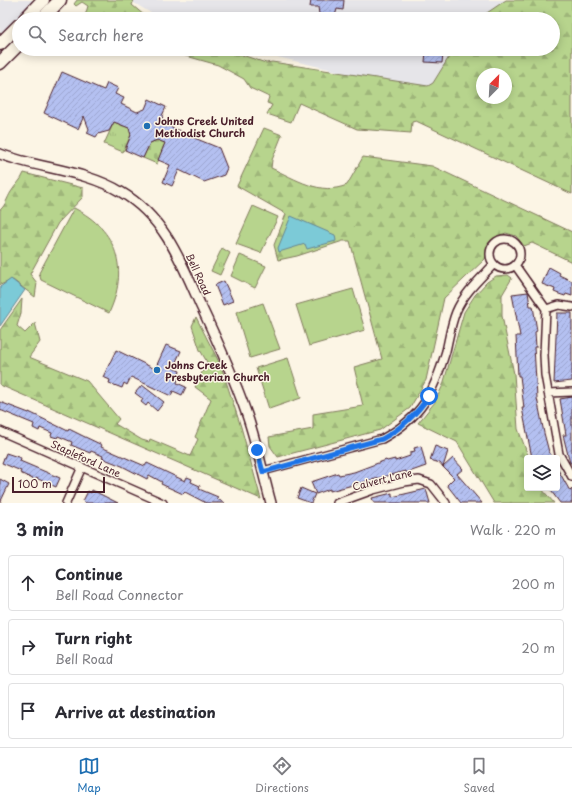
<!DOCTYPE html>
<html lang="en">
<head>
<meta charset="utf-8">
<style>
	:root { --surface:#fff; --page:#f2f2f3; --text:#2b2b33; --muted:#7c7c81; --line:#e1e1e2; --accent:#1f6fb2 }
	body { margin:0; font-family:"Playpen Sans",sans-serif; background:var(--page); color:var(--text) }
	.controls { position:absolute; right:12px; bottom:12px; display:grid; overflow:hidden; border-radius:4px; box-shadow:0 2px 10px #0003 }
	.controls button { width:36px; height:36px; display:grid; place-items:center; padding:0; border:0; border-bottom:1px solid var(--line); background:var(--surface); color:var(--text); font:20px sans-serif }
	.compass { position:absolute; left:476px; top:68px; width:36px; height:36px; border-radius:50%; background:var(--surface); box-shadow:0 2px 10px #0003; rotate:24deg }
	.scale { position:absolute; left:12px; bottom:10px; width:93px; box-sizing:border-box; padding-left:4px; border:2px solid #4a1f2b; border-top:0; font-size:11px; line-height:14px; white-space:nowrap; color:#4a1f2b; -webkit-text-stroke:3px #fcf5e5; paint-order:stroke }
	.stop { position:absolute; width:12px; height:12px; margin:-9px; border:3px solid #1a73e8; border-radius:50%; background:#fff }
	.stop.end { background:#1a73e8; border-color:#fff; box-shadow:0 1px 4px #0008 }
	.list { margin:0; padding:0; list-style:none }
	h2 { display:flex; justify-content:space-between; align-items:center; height:52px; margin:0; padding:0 16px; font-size:17px }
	h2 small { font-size:13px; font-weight:400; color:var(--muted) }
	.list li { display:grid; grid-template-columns:26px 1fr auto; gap:12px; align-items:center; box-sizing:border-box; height:56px; margin:0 8px 8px; padding:0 8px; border:1px solid var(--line); border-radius:4px }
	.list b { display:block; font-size:15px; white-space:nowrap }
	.list p { margin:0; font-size:13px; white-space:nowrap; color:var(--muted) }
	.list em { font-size:13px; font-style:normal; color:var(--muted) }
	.icon { flex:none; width:22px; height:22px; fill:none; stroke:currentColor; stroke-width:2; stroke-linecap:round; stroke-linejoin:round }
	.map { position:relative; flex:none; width:572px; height:503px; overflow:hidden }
	.search { position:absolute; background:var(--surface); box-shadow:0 2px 10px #0003; left:12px; right:12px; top:12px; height:44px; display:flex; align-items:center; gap:10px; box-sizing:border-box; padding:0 14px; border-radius:22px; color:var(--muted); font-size:15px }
	.sheet { height:244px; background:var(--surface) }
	nav { display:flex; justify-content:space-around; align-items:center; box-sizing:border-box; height:56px; border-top:1px solid var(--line); background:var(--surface); font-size:11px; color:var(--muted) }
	nav a { display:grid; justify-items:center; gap:2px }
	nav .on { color:var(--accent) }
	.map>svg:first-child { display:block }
	.built { fill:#e6e5e9; fill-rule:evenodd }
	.grass { fill:#b7d48d; stroke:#807a5c }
	.forest { fill:url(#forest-firs); stroke:#807a5c; fill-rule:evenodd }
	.cemetery { fill:url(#cemetery-stones); stroke:#807a5c }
	.park { fill:url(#park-tufts); stroke:#807a5c }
	.water { fill:#7bcad7; stroke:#678692 }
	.building { fill:url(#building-hatch); stroke:#4a1f2b }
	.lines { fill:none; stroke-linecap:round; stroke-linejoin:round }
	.minor-casing { stroke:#4a1f2b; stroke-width:10 }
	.tertiary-casing { stroke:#4a1f2b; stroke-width:12 }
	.trunk-casing { stroke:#4a1f2b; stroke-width:15 }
	.minor { stroke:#fcf5e5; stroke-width:7 }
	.tertiary { stroke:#fcf5e5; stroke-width:9 }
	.trunk { stroke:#fcf5e5; stroke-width:12 }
	.route { stroke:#1a73e8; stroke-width:5 }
	.poi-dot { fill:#1f6fb2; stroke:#fcf5e5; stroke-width:1.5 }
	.labels { text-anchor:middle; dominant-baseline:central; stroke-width:3; stroke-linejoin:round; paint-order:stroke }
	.poi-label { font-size:10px; font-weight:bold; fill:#4a1f2b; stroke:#fcf5e5; text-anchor:start }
	.street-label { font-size:10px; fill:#4a1f2b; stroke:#fcf5e5 }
</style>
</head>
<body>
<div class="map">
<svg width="572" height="503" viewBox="0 0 572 503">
	<defs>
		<pattern id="forest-firs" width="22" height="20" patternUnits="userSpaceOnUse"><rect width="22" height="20" fill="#b7d48d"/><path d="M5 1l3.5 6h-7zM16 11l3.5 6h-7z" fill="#9fb67a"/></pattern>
		<pattern id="cemetery-stones" width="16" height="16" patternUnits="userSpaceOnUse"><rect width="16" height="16" fill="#b7d48d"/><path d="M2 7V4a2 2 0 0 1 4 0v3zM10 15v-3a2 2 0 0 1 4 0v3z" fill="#9fb67a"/></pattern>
		<pattern id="park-tufts" width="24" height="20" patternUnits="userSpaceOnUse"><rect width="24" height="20" fill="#b7d48d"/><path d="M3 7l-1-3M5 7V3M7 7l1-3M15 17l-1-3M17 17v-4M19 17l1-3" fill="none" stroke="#9fb67a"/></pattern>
		<pattern id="building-hatch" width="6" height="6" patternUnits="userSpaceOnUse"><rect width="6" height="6" fill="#b4c0f1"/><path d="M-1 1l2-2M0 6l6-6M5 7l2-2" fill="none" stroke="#9ca5cf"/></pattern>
	</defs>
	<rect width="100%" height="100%" fill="#fcf5e5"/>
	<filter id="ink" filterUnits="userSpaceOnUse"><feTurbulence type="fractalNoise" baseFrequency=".025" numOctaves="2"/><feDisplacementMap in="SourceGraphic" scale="8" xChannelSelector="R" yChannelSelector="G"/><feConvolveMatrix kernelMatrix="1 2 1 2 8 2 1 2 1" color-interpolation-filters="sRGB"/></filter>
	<g filter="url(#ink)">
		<path class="built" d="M 0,0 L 68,0 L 50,19 L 19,19 L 19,47 L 0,65 Z
			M 129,0 L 572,0 L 572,118 L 409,88 L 244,49 L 553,49 L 553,19 L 161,19 ZM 482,74 L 506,74 L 506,98 L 482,98 Z"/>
		<path class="grass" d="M 253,206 L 278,217 L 261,253 L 236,244 Z
			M 74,208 C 118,230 129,270 109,313 L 41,280 L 39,273 Z
			M 240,255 L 266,266 L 255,288 L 231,276 Z
			M 353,289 L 365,330 L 309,346 L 296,305 Z
			M 263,303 L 280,349 L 250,358 L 236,312 Z
			M 288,358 L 301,398 L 269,409 L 256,368 Z"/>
		<path class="forest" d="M 77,0 L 134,0 L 132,5 L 145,16 L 158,15 L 165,19 L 101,19 L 85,16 L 88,6 L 82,2 L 76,6 L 74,4 Z
			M 506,0 L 572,0 L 572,194 L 416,121 L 412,122 L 411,133 L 357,129 L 299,103 L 291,122 L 267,114 L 272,105 L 267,103 L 269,97 L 250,88 L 244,79 L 218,65 L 165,50 L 224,49 L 266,63 L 272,62 L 428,86 L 433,83 L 454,49 L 553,49 L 553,19 L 478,19 ZM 482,74 L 506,74 L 506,98 L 482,98 Z
			M 264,128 L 282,135 L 272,160 L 271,168 C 296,179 320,196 347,185 L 363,157 L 432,166 L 572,232 L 572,262 L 532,243 L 524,246 L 516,236 L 506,233 L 497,236 L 489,245 L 485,259 L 444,298 L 426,380 L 410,408 L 380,430 L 278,457 L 270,446 L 269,437 L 313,429 L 313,414 L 363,406 L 354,367 L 382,359 L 350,241 L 343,241 L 297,256 L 278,260 L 274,245 L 286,214 L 237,186 Z
			M 24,173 L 83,188 L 83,197 L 58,223 L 30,274 L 37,283 L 35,297 L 13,280 L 0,285 L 0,210 C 6,205 7,198 11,192 C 15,185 21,181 24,173 Z
			M 508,275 L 512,278 L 502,295 L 502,316 L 514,374 L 518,429 L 529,458 L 527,458 L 527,488 L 541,488 L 554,503 L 494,503 L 457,442 L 418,423 L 435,402 L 443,385 L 464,312 L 475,295 L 487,282 L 496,276 Z
			M 22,299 L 21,313 L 17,326 L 25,333 L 35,323 L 40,342 L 29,357 L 87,381 L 119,419 L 115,424 L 142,440 L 149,442 L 150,439 L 190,456 L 198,439 L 195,437 L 211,399 L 195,387 L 207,362 L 200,350 L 192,326 L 196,317 L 221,366 L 241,427 L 261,499 L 0,385 L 0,330 Z"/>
		<path class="cemetery" d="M 157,140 L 165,143 L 157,164 L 143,158 L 150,143 Z"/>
		<path class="park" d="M 114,122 L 129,128 L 131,135 L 123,152 L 104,144 Z
			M 222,248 L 230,253 L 220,275 L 211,271 Z"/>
		<path class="water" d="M 291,216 L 335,235 L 336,241 L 307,249 L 305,244 L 279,252 L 278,248 Z
			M 11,279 L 25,290 L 0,326 L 0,287 Z"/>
		<path class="building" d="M 311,0 L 344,0 L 343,10 L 337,9 L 335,16 L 319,14 L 318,7 L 310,7 Z
			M 426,51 L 443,53 L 442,63 L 425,62 Z
			M 62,72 L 99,88 L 104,90 L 107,83 L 118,88 L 115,94 L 124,98 L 121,104 L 137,112 L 145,109 L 149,99 L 166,107 L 162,116 L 164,124 L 192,136 L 192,137 L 219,148 L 227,168 L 224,175 L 204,182 L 179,170 L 172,186 L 163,182 L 170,165 L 158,160 L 165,143 L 157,140 L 150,143 L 143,158 L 125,150 L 131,135 L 129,128 L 114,122 L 109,131 L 98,134 L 96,137 L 87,133 L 89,129 L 84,116 L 78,129 L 44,113 Z
			M 549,267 L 560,273 L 559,275 L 572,281 L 572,296 L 566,294 L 565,296 L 559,294 L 554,292 L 555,289 L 542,284 Z
			M 224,281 L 233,301 L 223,305 L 215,285 Z
			M 528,292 L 530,306 L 533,306 L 537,331 L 535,332 L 536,347 L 534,347 L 537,398 L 544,433 L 549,452 L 553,458 L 532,458 L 522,408 L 524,408 L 520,376 L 518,376 L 516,336 L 520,336 L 512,294 Z
			M 557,313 L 572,313 L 572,381 L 554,383 Z
			M 166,345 L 181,351 L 173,368 L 180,371 L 177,383 L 186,387 L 182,395 L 173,391 L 171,396 L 131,377 L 127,385 L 124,383 L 122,388 L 109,383 L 110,380 L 103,377 L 116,350 L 155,369 Z
			M 142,385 L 164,402 L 157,411 L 148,403 L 146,406 L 141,402 L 143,399 L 135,393 Z
			M 572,397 L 572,463 L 570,463 L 563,435 L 566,435 L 560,399 Z
			M 0,402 L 29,413 L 29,412 L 68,431 L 69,429 L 83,436 L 102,445 L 101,447 L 145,466 L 147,463 L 185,481 L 187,477 L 192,479 L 191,482 L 200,486 L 199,489 L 218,497 L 217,499 L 225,503 L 206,503 L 185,492 L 183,494 L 161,484 L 162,482 L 149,475 L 147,479 L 122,466 L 102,458 L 103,456 L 91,451 L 90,453 L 71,445 L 72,442 L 58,436 L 57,438 L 51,436 L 52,433 L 40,428 L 39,431 L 33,428 L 34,424 L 0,410 Z
			M 421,446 L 426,466 L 406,473 L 406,471 L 330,491 L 330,489 L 316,494 L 311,482 L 338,473 L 339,475 L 354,472 L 386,460 L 387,461 L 395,459 L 395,461 L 410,456 L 410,452 L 415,451 L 414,448 Z
			M 435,446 L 448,451 L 443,467 L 440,463 L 430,460 Z
			M 6,453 L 21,458 L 20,461 L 60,478 L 56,487 L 36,478 L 35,480 L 20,473 L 21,471 L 2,463 Z
			M 453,458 L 463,469 L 457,474 L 482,503 L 461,503 L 447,485 L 454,478 L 443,467 Z
			M 557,468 L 570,491 L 572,489 L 572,503 L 560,503 L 549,488 L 557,488 Z
			M 0,479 L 9,484 L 0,503 Z
			M 301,488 L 315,494 L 311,503 L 297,498 Z
			M 426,489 L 430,503 L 374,503 L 372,498 L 392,493 L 392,497 Z
			M 92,490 L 118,503 L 86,503 L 83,501 L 88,491 L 91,493 Z"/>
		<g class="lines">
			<defs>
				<path id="minor" d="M490 254a15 15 0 1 1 30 0a15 15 0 1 1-30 0Z
					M 515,265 L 546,309
					M 546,309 L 544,355 L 545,375 L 559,454 L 572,477
					M 546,309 L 559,305 L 572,307
					M 548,393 L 572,392
					M 0,431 L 163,503
					M 263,471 L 382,439 C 422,417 433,394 446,351 C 449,338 451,324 456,312 C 464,293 480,279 494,264
					M 66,503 L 82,467
					M 337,503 L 373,490 L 404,482 L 419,480 L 431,484 L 446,503"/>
				<path id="tertiary" d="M 0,154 C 40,169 85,170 121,192 C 164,217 181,261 200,304 C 217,340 234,377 247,415 C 257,444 263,474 271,503"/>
				<path id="trunk" d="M 25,19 L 43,0
					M 42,19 L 60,0
					M 0,44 L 19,25
					M 0,63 L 19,44"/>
			</defs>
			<use href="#minor" class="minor-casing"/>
			<use href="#tertiary" class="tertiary-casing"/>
			<use href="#trunk" class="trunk-casing"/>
			<use href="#minor" class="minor"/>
			<use href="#tertiary" class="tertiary"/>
			<use href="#trunk" class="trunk"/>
		</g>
	</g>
	<g class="lines" filter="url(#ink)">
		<path class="route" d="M 257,450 L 263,472 L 382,439 C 402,428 416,415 429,396"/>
	</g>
	<g class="poi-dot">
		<circle cx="147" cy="126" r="4"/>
		<circle cx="157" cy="370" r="4"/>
	</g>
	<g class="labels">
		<g class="poi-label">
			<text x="155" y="120">Johns Creek United<tspan x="155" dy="12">Methodist Church</tspan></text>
			<text x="165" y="364">Johns Creek<tspan x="165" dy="12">Presbyterian Church</tspan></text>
		</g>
		<g class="street-label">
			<text transform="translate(199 274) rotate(65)">Bell Road</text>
			<text transform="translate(86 458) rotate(24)">Stapleford Lane</text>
			<text transform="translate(382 479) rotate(-14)">Calvert Lane</text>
		</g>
	</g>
</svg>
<div class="controls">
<button><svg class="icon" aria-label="layers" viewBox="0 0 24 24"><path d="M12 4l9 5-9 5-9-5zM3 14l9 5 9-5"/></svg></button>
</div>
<svg class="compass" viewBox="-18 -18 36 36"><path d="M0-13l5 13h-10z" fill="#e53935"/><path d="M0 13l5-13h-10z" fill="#7c7c81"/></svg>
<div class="scale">100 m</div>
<div class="stop" style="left:429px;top:396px"></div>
<div class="stop end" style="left:257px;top:450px"></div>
<div class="search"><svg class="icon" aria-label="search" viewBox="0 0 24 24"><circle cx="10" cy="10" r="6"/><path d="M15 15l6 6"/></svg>Search here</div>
</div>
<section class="sheet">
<h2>3 min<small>Walk · 220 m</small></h2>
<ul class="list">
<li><svg class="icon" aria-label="ahead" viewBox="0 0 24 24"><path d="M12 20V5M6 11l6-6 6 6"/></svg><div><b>Continue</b><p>Bell Road Connector</p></div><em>200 m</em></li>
<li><svg class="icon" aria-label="right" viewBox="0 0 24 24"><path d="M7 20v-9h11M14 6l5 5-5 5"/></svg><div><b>Turn right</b><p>Bell Road</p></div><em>20 m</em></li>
<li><svg class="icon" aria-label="arrive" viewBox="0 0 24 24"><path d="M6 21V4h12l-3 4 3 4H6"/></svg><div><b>Arrive at destination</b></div></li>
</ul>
</section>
<nav>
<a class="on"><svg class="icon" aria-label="map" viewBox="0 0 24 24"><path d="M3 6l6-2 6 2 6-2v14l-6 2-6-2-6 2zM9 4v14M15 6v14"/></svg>Map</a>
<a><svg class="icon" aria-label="directions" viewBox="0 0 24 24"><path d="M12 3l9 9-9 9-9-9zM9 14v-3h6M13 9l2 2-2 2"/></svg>Directions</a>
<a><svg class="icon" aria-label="saved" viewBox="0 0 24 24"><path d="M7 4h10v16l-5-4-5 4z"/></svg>Saved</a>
</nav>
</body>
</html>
